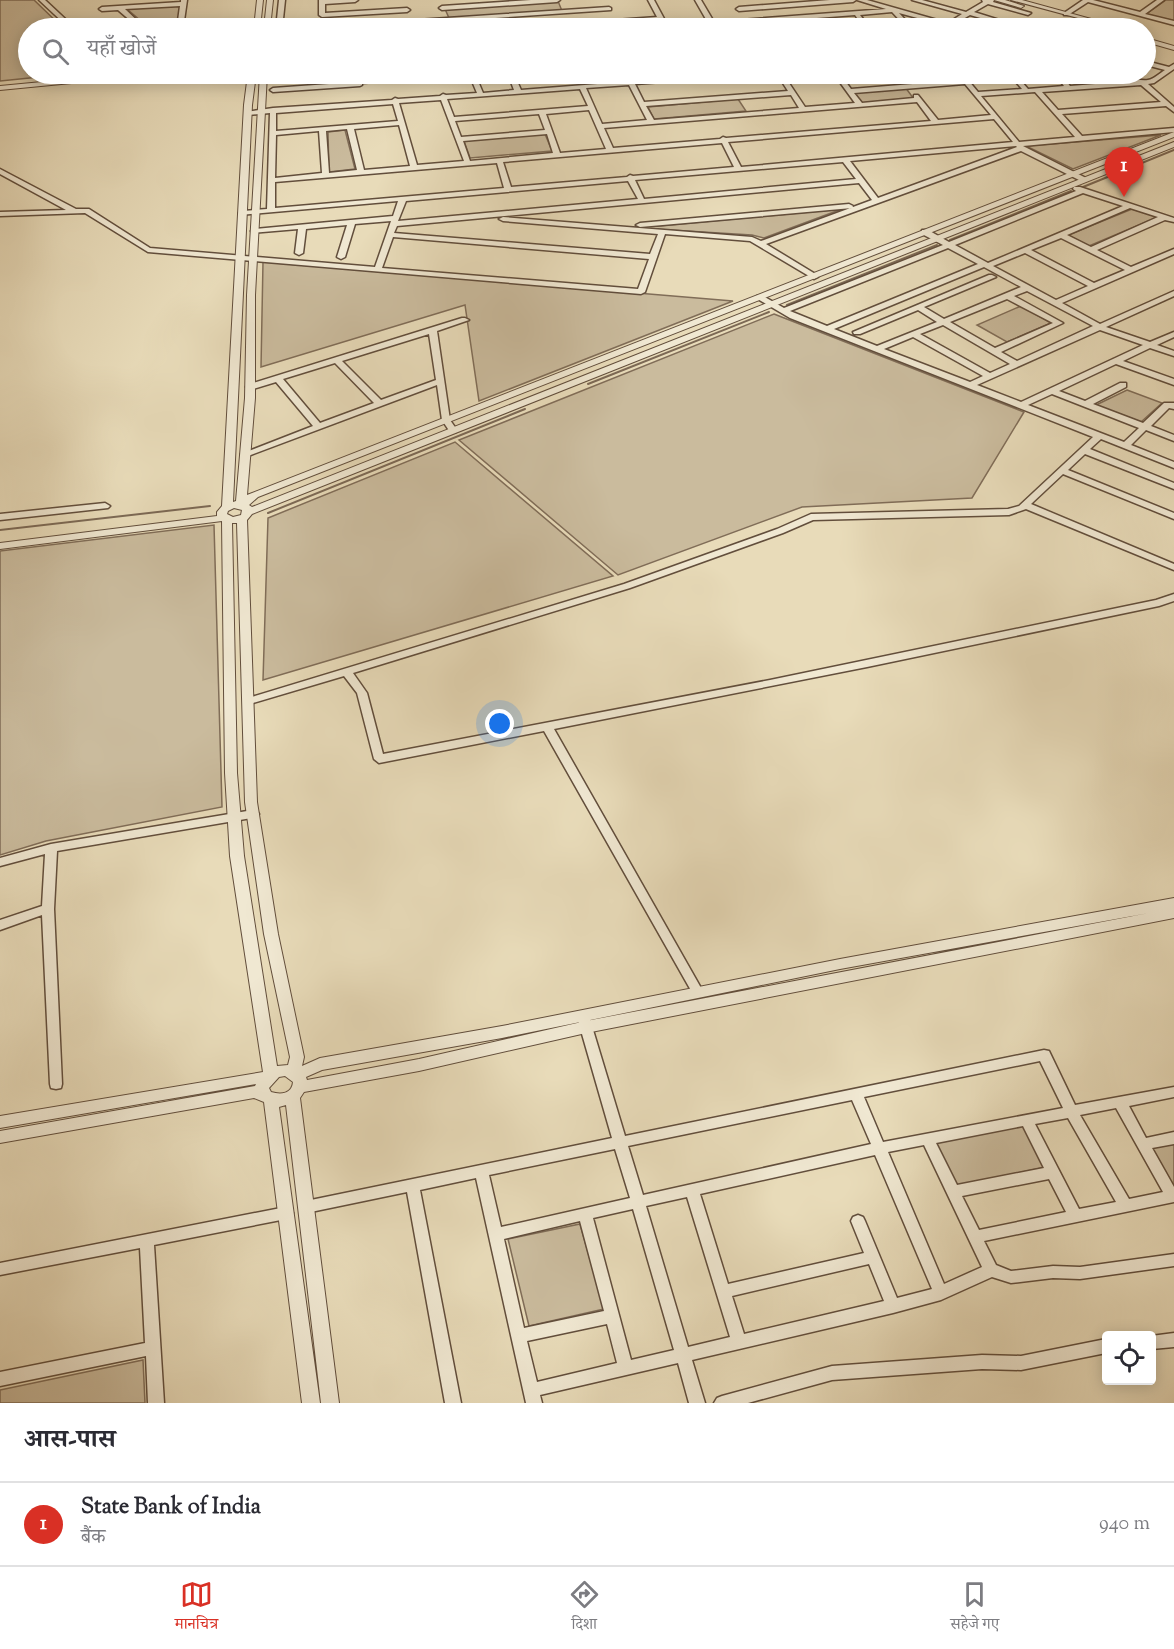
<!DOCTYPE html>
<html lang="hi">
<head>
<meta charset="utf-8">
<style>
	:root { --surface:#fff; --page:#f2f2f3; --text:#2b2b33; --muted:#7c7c81; --line:#e1e1e2; --accent:#d93025 }
	body { margin:0; font-family:"Sorts Mill Goudy","Noto Serif Devanagari",serif; background:var(--page); color:var(--text) }
	.controls { position:absolute; right:18px; bottom:18px; display:grid; overflow:hidden; border-radius:6px; box-shadow:0 3px 15px #0003 }
	.controls button { width:54px; height:54px; display:grid; place-items:center; padding:0; border:0; border-bottom:2px solid var(--line); background:var(--surface); color:var(--text); font:30px sans-serif }
	.you { position:absolute; left:500px; top:724px; width:21px; height:21px; margin:-15px; border:4px solid #fff; border-radius:50%; background:#1a73e8; box-shadow:0 0 0 9px #1a73e833 }
	.badge { display:grid; place-items:center; width:39px; height:39px; border-radius:50%; background:var(--accent); color:#fff; font-size:20px; font-weight:700 }
	.pin { position:absolute; translate:-50% -50px; filter:drop-shadow(0 2px 3px #0008) }
	.pin::after { content:''; position:absolute; top:32px; width:21px; height:18px; background:inherit; clip-path:polygon(0 0,100% 0,50% 100%) }
	.list { margin:0; padding:0; list-style:none }
	h2 { display:flex; justify-content:space-between; align-items:center; height:78px; margin:0; padding:0 24px; font-size:26px }
	h2 small { font-size:20px; font-weight:400; color:var(--muted) }
	.list li { display:grid; grid-template-columns:39px 1fr auto; gap:18px; align-items:center; box-sizing:border-box; height:84px; padding:0 24px; border-top:2px solid var(--line) }
	.list b { display:block; font-size:22px; white-space:nowrap }
	.list p { margin:0; font-size:20px; white-space:nowrap; color:var(--muted) }
	.list em { font-size:20px; font-style:normal; color:var(--muted) }
	.icon { flex:none; width:33px; height:33px; fill:none; stroke:currentColor; stroke-width:2; stroke-linecap:round; stroke-linejoin:round }
	.map { position:relative; flex:none; width:1174px; height:1403px; overflow:hidden }
	.search { position:absolute; background:var(--surface); box-shadow:0 3px 15px #0003; left:18px; right:18px; top:18px; height:66px; display:flex; align-items:center; gap:15px; box-sizing:border-box; padding:0 21px; border-radius:33px; color:var(--muted); font-size:22px }
	.sheet { height:162px; background:var(--surface) }
	nav { display:flex; justify-content:space-around; align-items:center; box-sizing:border-box; height:84px; border-top:2px solid var(--line); background:var(--surface); font-size:16px; color:var(--muted) }
	nav a { display:grid; justify-items:center; gap:3px }
	nav .on { color:var(--accent) }
	.map>svg:first-child { display:block }
	.green { fill:#cabb9d; stroke:#806d58; stroke-width:1.5 }
	.lines { fill:none; stroke-linecap:round; stroke-linejoin:round }
	.stream { stroke:#7c6955; stroke-width:2 }
	.minor-casing { stroke:#624e3c; stroke-width:3 }
	.tertiary-casing { stroke:#624e3c; stroke-width:2 }
	.minor { fill:#f0e8d2; fill-rule:evenodd }
	.tertiary { fill:#f0e8d2; fill-rule:evenodd }
</style>
</head>
<body>
<div class="map">
<svg width="1174" height="1403" viewBox="0 0 1174 1403">
	<rect width="100%" height="100%" fill="#e8dbb9"/>
	<filter id="stains"><feTurbulence type="fractalNoise" baseFrequency=".00333" numOctaves="4"/><feColorMatrix values="0 0 0 0 .2 0 0 0 0 .09 0 0 0 0 .02 0 0 0 .5 -.17"/></filter>
	<radialGradient id="worn" r=".72"><stop offset=".6" stop-color="#630" stop-opacity="0"/><stop offset="1" stop-color="#630" stop-opacity=".3"/></radialGradient>
	<path class="green" d="M 0,0 L 34,0 L 63,28 L 28,28 L 28,74 L 69,74 L 0,81 Z
		M 1166,0 L 1174,0 L 1174,21 L 1146,14 Z
		M 558,1 L 562,11 L 449,18 L 445,9 Z
		M 181,6 L 177,28 L 149,28 L 127,9 Z
		M 1062,74 L 1108,74 L 1129,79 L 1074,84 Z
		M 905,87 L 914,99 L 861,103 L 853,91 Z
		M 738,99 L 746,111 L 654,119 L 648,107 Z
		M 345,130 L 355,169 L 329,172 L 328,132 Z
		M 545,134 L 552,151 L 470,158 L 464,141 Z
		M 1161,135 L 1073,169 L 1026,146 Z
		M 842,209 L 764,238 L 752,235 L 637,228 Z
		M 1132,209 L 1158,217 L 1089,246 L 1068,235 Z
		M 263,262 L 733,301 L 479,401 L 465,305 L 261,367 Z
		M 1021,306 L 1051,323 L 1007,342 L 977,325 Z
		M 774,314 L 1024,412 L 972,498 L 802,507 L 618,575 L 459,440 Z
		M 1127,390 L 1162,403 L 1141,422 L 1096,405 Z
		M 455,442 L 613,576 L 263,680 L 268,518 Z
		M 214,525 L 222,807 L 46,841 L 0,855 L 0,551 Z
		M 1025,1125 L 1046,1167 L 955,1186 L 936,1143 Z
		M 1174,1143 L 1174,1187 L 1152,1148 Z
		M 580,1224 L 604,1309 L 529,1326 L 508,1239 Z
		M 143,1360 L 145,1403 L 0,1403 L 0,1390 Z"/>
	<g class="lines">
		<path class="stream" d="M 1083,187 L 1174,150
			M 950,240 L 1071,191
			M 787,305 L 937,245
			M 588,384 L 769,312
			M 268,513 L 525,409
			M 0,530 L 210,506"/>
		<defs>
			<path id="minor" d="M 39,0 L 45,0 L 75,28 L 69,28 Z
				M 181,0 L 187,0 L 183,28 L 177,28 L 180,6 L 125,9 L 145,28 L 139,28 L 118,10 L 102,11 L 99,9 L 102,7 L 181,2 Z
				M 279,0 L 285,0 L 283,19 L 280,21 L 277,19 Z
				M 319,0 L 358,0 L 355,2 L 325,4 L 325,13 L 407,8 L 410,10 L 407,12 L 322,17 L 319,15 Z
				M 531,0 L 560,0 L 557,2 L 442,10 L 439,8 L 442,6 Z
				M 648,0 L 654,0 L 669,28 L 663,28 L 659,21 L 552,28 L 530,28 L 533,26 L 657,17 Z
				M 695,0 L 701,0 L 714,22 L 886,9 L 857,0 L 867,0 L 948,23 L 962,14 L 912,0 L 922,0 L 966,12 L 983,2 L 982,0 L 994,0 L 993,2 L 1031,13 L 1028,15 L 988,4 L 974,12 L 1022,27 L 1023,28 L 1015,28 L 970,15 L 951,26 L 944,28 L 942,27 L 943,25 L 899,13 L 913,28 L 907,28 L 892,12 L 860,15 L 870,28 L 864,28 L 855,15 L 716,26 L 717,28 L 711,28 Z
				M 830,0 L 856,0 L 853,2 L 739,11 L 736,9 L 739,7 Z
				M 1083,0 L 1093,0 L 1140,12 L 1157,0 L 1164,0 L 1145,14 L 1174,21 L 1174,25 L 1088,2 L 1068,15 L 1064,15 L 1064,13 Z
				M 609,7 L 611,8 L 611,10 L 348,28 L 325,28 L 328,26 Z
				M 1146,61 L 1169,67 L 1174,64 L 1174,69 L 1154,83 L 1148,84 L 1174,107 L 1174,112 L 1166,106 L 1062,114 L 1082,136 L 1174,128 L 1174,132 L 1023,146 L 1088,179 L 1081,181 L 1021,151 L 766,244 L 817,275 L 818,277 L 814,279 L 750,241 L 665,234 L 645,292 L 641,294 L 148,252 L 85,213 L 0,216 L 0,212 L 66,210 L 0,174 L 0,169 L 76,209 L 89,209 L 150,248 L 375,267 L 391,221 L 355,224 L 345,257 L 341,259 L 337,257 L 347,225 L 306,229 L 303,253 L 299,255 L 295,253 L 298,229 L 252,233 L 251,231 L 255,229 L 393,216 L 398,201 L 240,215 L 239,213 L 243,211 L 267,209 L 270,113 L 248,115 L 246,114 L 246,112 L 273,108 L 392,100 L 395,98 L 398,99 L 440,96 L 443,94 L 446,95 L 477,93 L 469,74 L 475,74 L 483,93 L 514,90 L 508,74 L 514,74 L 521,90 L 725,74 L 746,74 L 743,76 L 635,84 L 644,102 L 788,91 L 777,74 L 783,74 L 805,107 L 855,103 L 834,74 L 840,74 L 851,89 L 962,80 L 957,74 L 963,74 L 978,92 L 1022,89 L 1009,74 L 1015,74 L 1028,89 L 1064,86 L 1055,74 L 1061,74 L 1070,86 L 1133,81 L 1111,75 L 1110,74 C 1122,74 1138,82 1148,80 C 1154,79 1160,73 1165,70 L 1146,65 ZM 965,84 L 991,115 L 938,120 L 918,95 L 914,95 L 914,98 L 862,103 L 854,93 ZM 629,85 L 647,120 L 602,124 L 586,88 ZM 1141,85 L 1161,102 L 1058,110 L 1042,92 ZM 580,89 L 588,106 L 454,117 L 447,99 ZM 1035,92 L 1075,137 L 1019,142 L 981,96 ZM 791,95 L 799,108 L 654,120 L 646,106 ZM 441,100 L 464,161 L 417,165 L 399,103 ZM 917,102 L 931,121 L 726,138 L 723,137 L 720,139 L 613,148 L 604,128 ZM 393,104 L 398,121 L 276,131 L 276,113 ZM 589,110 L 606,149 L 560,153 L 546,114 ZM 539,114 L 545,130 L 461,137 L 455,121 ZM 994,119 L 1013,142 L 741,167 L 728,142 ZM 399,125 L 410,166 L 364,170 L 354,129 ZM 347,129 L 357,170 L 329,173 L 326,131 ZM 319,131 L 322,173 L 275,178 L 276,135 ZM 547,134 L 553,153 L 470,161 L 463,141 ZM 722,143 L 734,167 L 633,176 L 630,175 L 627,177 L 511,187 L 503,162 ZM 1016,146 L 1017,147 L 878,198 L 850,161 ZM 843,162 L 856,179 L 644,199 L 635,180 ZM 497,163 L 504,188 L 275,208 L 275,182 ZM 628,181 L 638,199 L 398,221 L 406,201 ZM 859,183 L 872,200 L 761,241 L 752,237 L 503,217 L 499,219 L 503,221 L 658,234 L 650,254 L 394,233 L 397,226 ZM 393,237 L 649,259 L 638,289 L 382,268 Z
				M 297,74 L 321,74 L 318,76 L 273,79 L 270,77 L 273,75 Z
				M 432,74 L 454,74 L 451,76 L 362,83 L 362,85 L 360,86 L 273,92 L 270,90 L 273,88 L 357,82 L 357,80 L 359,79 Z
				M 1074,187 L 1080,187 L 1174,218 L 1174,222 L 1165,220 L 1097,250 L 1131,267 L 1174,249 L 1174,254 L 1062,303 L 1100,324 L 1174,291 L 1174,296 L 1106,327 L 1150,342 L 1174,332 L 1174,337 L 1157,345 L 1174,351 L 1174,356 L 1150,348 L 1123,361 L 1174,379 L 1174,385 L 1116,364 L 1059,391 L 1085,401 L 1120,383 L 1126,383 L 1126,387 L 1093,404 L 1143,423 L 1164,403 L 1174,403 L 1174,409 L 1169,408 L 1151,426 L 1174,435 L 1174,441 L 1146,430 L 1131,445 L 1174,462 L 1174,468 L 1101,439 L 1090,449 L 1174,483 L 1174,489 L 1085,454 L 1068,470 L 1174,513 L 1174,519 L 1063,474 L 1031,504 L 1174,564 L 1174,570 L 1026,509 L 1009,515 L 813,520 L 783,533 L 630,588 L 353,673 L 367,693 L 383,754 L 770,680 L 1156,600 L 1174,594 L 1174,601 L 1159,606 L 867,667 L 554,729 L 701,988 L 703,991 L 701,994 L 697,996 L 693,994 L 544,731 L 379,763 L 374,759 L 357,693 L 344,676 L 253,703 L 245,703 L 244,701 L 245,699 L 624,584 L 777,529 L 811,514 L 1008,509 L 1019,506 L 1093,437 L 790,318 L 756,298 L 757,296 L 763,296 L 784,308 L 943,245 L 922,234 L 922,230 L 928,230 L 949,242 L 1076,191 L 1073,189 ZM 1083,193 L 1123,206 L 988,263 L 955,245 ZM 1130,208 L 1158,217 L 1091,247 L 1067,235 ZM 1061,238 L 1125,270 L 1094,283 L 1031,250 ZM 948,248 L 978,264 L 827,326 L 790,311 ZM 1025,253 L 1088,286 L 1056,300 L 993,266 ZM 984,267 L 1021,287 L 944,319 L 924,307 L 996,277 L 992,275 L 989,275 L 853,332 L 854,334 L 860,334 L 918,310 L 937,322 L 877,346 L 834,329 ZM 1027,291 L 1093,326 L 1017,361 L 1001,352 L 1063,323 L 1014,296 ZM 1007,299 L 1053,323 L 995,348 L 950,322 ZM 943,325 L 1010,364 L 990,373 L 920,334 ZM 1100,330 L 1143,345 L 1021,402 L 977,385 ZM 913,337 L 983,376 L 970,382 L 884,349 ZM 1052,394 L 1139,428 L 1124,442 L 1028,405 Z
				M 849,204 L 853,206 L 852,208 L 640,227 L 636,225 L 640,223 Z
				M 462,318 L 465,318 L 469,320 L 437,331 L 450,420 L 457,430 L 456,432 L 450,432 L 442,420 L 437,385 L 248,456 L 242,456 L 241,454 L 313,426 L 276,382 L 250,390 L 246,387 L 247,385 ZM 429,334 L 436,380 L 381,400 L 342,361 ZM 335,363 L 374,403 L 320,423 L 283,379 Z
				M 105,503 L 110,506 L 108,508 L 0,520 L 0,514 Z
				M 253,810 L 257,811 L 259,814 L 257,817 L 57,851 L 54,909 L 62,1084 L 61,1088 L 56,1089 L 51,1088 L 50,1084 L 42,915 L 0,930 L 0,920 L 42,906 L 45,854 L 0,866 L 0,858 L 51,844 Z
				M 584,1015 L 588,1016 L 590,1020 L 625,1136 L 1044,1050 L 1049,1051 L 1075,1105 L 1174,1087 L 1174,1097 L 1129,1106 L 1146,1138 L 1174,1132 L 1174,1144 L 1152,1148 L 1174,1187 L 1174,1202 L 984,1241 L 996,1265 L 1011,1271 L 1053,1266 L 1080,1267 L 1174,1254 L 1174,1266 L 1080,1279 L 1053,1278 L 1011,1283 L 992,1277 L 941,1300 L 893,1313 L 692,1360 L 705,1403 L 689,1403 L 678,1363 L 540,1395 L 542,1403 L 526,1403 L 476,1178 L 420,1190 L 461,1403 L 445,1403 L 407,1192 L 306,1213 L 301,1211 L 299,1207 L 301,1203 L 306,1201 L 612,1138 L 578,1020 L 580,1016 ZM 1040,1061 L 1063,1108 L 883,1142 L 864,1097 ZM 852,1100 L 871,1144 L 643,1195 L 628,1146 ZM 1116,1108 L 1163,1192 L 1129,1199 L 1080,1115 ZM 1068,1118 L 1116,1202 L 1079,1209 L 1035,1124 ZM 1023,1126 L 1044,1168 L 957,1185 L 936,1143 ZM 924,1145 L 982,1267 L 944,1284 L 888,1152 ZM 615,1149 L 630,1198 L 501,1227 L 489,1175 ZM 875,1155 L 932,1289 L 897,1298 L 865,1221 L 863,1217 L 858,1215 L 853,1217 L 851,1221 L 864,1253 L 728,1284 L 700,1194 ZM 1049,1179 L 1066,1212 L 979,1230 L 962,1196 ZM 687,1197 L 730,1337 L 688,1347 L 646,1206 ZM 633,1209 L 674,1350 L 631,1360 L 593,1218 ZM 580,1221 L 604,1311 L 524,1328 L 504,1239 ZM 869,1264 L 884,1301 L 744,1334 L 732,1296 ZM 607,1324 L 617,1363 L 537,1382 L 527,1341 Z
				M 286,1207 L 291,1209 L 293,1213 L 291,1217 L 286,1219 L 154,1245 L 164,1403 L 148,1403 L 146,1356 L 0,1386 L 0,1372 L 145,1343 L 140,1248 L 0,1275 L 0,1263 Z
				M 1174,1333 L 1174,1347 L 1152,1349 L 1151,1336 Z
				M 1106,1339 L 1106,1353 L 1021,1370 L 982,1369 L 832,1380 L 748,1403 L 714,1403 L 717,1398 L 722,1396 L 832,1366 L 982,1355 L 1021,1356 Z"/>
			<path id="tertiary" d="M 257,0 L 263,0 L 260,28 L 254,28 Z
				M 267,0 L 273,0 L 270,28 L 264,28 Z
				M 994,0 L 1005,0 L 1024,6 L 1021,8 Z
				M 1011,0 L 1022,0 L 1124,28 L 1115,28 Z
				M 1146,38 L 1174,46 L 1174,50 L 1146,42 Z
				M 126,74 L 147,74 L 143,76 L 0,90 L 0,86 Z
				M 248,74 L 256,74 L 252,105 L 233,502 L 236,501 L 245,398 L 247,295 L 260,74 L 267,74 L 255,295 L 255,398 L 247,495 L 1174,132 L 1174,137 L 258,497 L 249,505 L 252,507 L 1174,142 L 1174,147 L 252,514 L 247,520 L 257,802 L 278,934 L 304,1057 L 302,1066 L 320,1058 L 502,1026 L 840,959 L 1174,898 L 1174,918 L 586,1033 L 419,1071 L 304,1092 L 300,1098 L 339,1403 L 321,1403 L 286,1105 L 279,1107 L 320,1403 L 302,1403 L 264,1102 L 254,1098 L 0,1143 L 0,1131 L 255,1086 L 256,1084 L 0,1128 L 0,1116 L 263,1072 L 230,856 L 225,773 L 222,521 L 0,549 L 0,543 L 217,516 L 217,512 L 222,506 L 244,105 ZM 234,508 L 242,510 L 241,515 L 233,517 L 227,514 L 228,511 ZM 232,523 L 237,523 L 245,802 L 264,934 L 290,1057 L 288,1065 L 277,1066 L 244,856 L 237,773 ZM 1149,913 L 586,1021 L 419,1059 L 307,1080 L 306,1077 L 322,1070 L 502,1038 L 840,969 ZM 285,1076 L 293,1082 C 292,1094 281,1095 271,1092 L 269,1088 L 279,1077 Z"/>
		</defs>
		<use href="#minor" class="minor-casing"/>
		<use href="#tertiary" class="tertiary-casing"/>
		<use href="#minor" class="minor"/>
		<use href="#tertiary" class="tertiary"/>
	</g>
	<rect width="100%" height="100%" filter="url(#stains)"/>
	<rect width="100%" height="100%" fill="url(#worn)"/>
</svg>
<div class="controls">
<button><svg class="icon" aria-label="locate" viewBox="0 0 24 24"><circle cx="12" cy="12" r="6"/><path d="M12 2v4M12 18v4M2 12h4M18 12h4"/></svg></button>
</div>
<div class="you"></div>
<div class="pin badge" style="left:1124px;top:197px">1</div>
<div class="search"><svg class="icon" aria-label="search" viewBox="0 0 24 24"><circle cx="10" cy="10" r="6"/><path d="M15 15l6 6"/></svg>यहाँ खोजें</div>
</div>
<section class="sheet">
<h2>आस-पास<small></small></h2>
<ul class="list">
<li><span class="badge">1</span><div><b>State Bank of India</b><p>बैंक</p></div><em>940 m</em></li>
</ul>
</section>
<nav>
<a class="on"><svg class="icon" aria-label="map" viewBox="0 0 24 24"><path d="M3 6l6-2 6 2 6-2v14l-6 2-6-2-6 2zM9 4v14M15 6v14"/></svg>मानचित्र</a>
<a><svg class="icon" aria-label="directions" viewBox="0 0 24 24"><path d="M12 3l9 9-9 9-9-9zM9 14v-3h6M13 9l2 2-2 2"/></svg>दिशा</a>
<a><svg class="icon" aria-label="saved" viewBox="0 0 24 24"><path d="M7 4h10v16l-5-4-5 4z"/></svg>सहेजे गए</a>
</nav>
</body>
</html>
